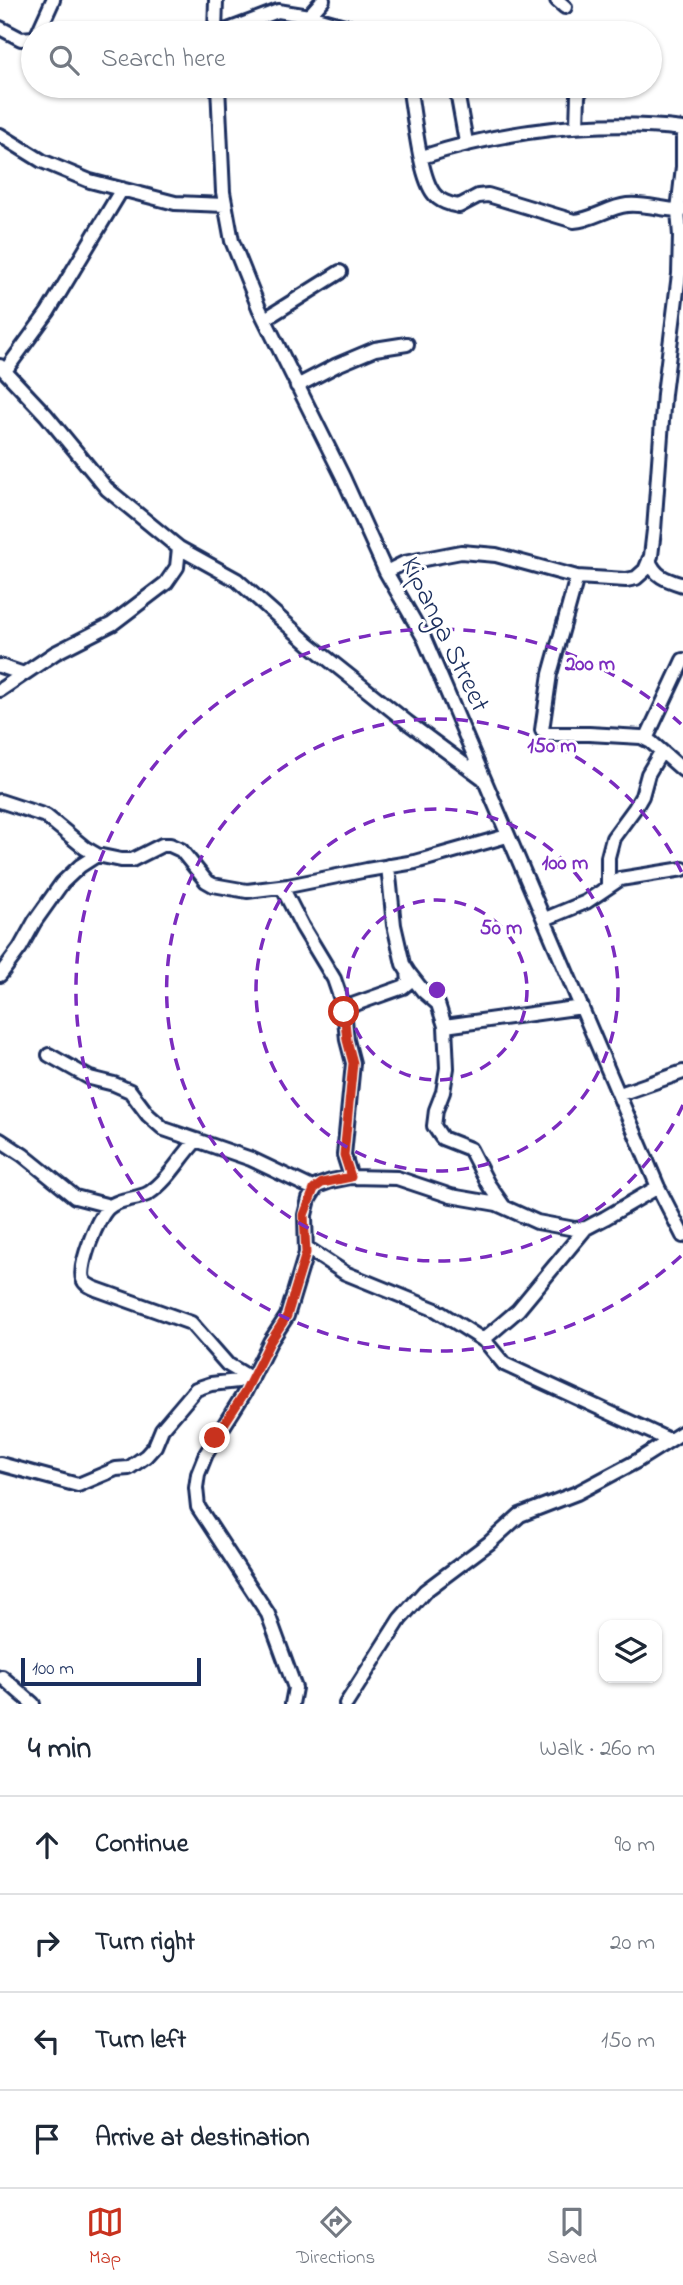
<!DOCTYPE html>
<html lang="en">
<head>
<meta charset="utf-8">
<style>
	:root { --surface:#fff; --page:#f6f6f7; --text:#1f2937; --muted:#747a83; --line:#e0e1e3; --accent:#c8321e }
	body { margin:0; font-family:"Indie Flower",sans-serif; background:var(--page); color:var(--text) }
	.controls { position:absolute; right:21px; bottom:21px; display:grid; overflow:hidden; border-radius:14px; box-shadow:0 2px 5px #0004 }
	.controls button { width:63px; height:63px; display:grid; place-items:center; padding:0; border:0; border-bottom:2px solid var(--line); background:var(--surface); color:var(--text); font:35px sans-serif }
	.scale { position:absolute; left:21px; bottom:18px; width:180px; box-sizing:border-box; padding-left:7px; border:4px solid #1b2f5e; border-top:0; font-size:19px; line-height:24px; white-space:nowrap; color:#1b2f5e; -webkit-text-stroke:5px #fff; paint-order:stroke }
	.stop { position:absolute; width:21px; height:21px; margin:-16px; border:5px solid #c8321e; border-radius:50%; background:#fff }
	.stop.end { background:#c8321e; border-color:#fff; box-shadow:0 2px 7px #0008 }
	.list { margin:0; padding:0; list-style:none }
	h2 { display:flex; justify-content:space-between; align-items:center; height:91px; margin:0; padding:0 28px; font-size:30px }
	h2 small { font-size:23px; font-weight:400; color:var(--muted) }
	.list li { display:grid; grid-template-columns:46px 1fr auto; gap:21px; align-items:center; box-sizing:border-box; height:98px; padding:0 28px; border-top:2px solid var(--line) }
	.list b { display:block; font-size:26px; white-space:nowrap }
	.list em { font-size:23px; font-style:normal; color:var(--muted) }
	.icon { flex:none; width:38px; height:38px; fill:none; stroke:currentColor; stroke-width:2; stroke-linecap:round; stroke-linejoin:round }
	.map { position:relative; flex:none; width:683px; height:1704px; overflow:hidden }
	.search { position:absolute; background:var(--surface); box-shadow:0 2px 5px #0004; left:21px; right:21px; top:21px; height:77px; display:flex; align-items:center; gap:18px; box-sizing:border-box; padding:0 24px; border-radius:38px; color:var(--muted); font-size:26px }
	.sheet { height:483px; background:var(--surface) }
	nav { display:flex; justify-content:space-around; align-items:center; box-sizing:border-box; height:98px; border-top:2px solid var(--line); background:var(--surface); font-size:19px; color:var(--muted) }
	nav a { display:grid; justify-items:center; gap:4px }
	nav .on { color:var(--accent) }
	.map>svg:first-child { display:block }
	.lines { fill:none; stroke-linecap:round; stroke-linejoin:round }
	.minor-casing { stroke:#1b2f5e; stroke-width:18 }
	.minor { stroke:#fff; stroke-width:12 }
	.route { stroke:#c8321e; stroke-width:9 }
	.ring { fill:none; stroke:#7b2cbf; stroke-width:3.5; stroke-dasharray:12 9 }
	.labels { text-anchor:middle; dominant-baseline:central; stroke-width:6; stroke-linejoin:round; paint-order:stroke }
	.street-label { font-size:28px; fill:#1b2f5e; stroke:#fff }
	.centre { fill:#7b2cbf; stroke:#fff; stroke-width:3.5 }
	.ring-label { font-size:21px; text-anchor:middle; font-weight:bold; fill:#7b2cbf; stroke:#fff; stroke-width:6; stroke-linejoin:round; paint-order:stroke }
</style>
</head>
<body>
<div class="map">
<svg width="683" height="1704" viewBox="0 0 683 1704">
	<rect width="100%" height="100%" fill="#fff"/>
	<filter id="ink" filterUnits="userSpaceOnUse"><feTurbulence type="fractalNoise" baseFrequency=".0143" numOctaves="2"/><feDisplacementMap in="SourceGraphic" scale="14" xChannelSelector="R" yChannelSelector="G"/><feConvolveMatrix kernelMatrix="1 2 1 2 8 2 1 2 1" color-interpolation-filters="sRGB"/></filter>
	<g filter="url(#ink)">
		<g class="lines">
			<defs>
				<path id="minor" d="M 557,0 L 565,7
					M 309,16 L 323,0
					M 0,28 L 21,39 L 33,38
					M 38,33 L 53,0
					M 215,33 L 216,0
					M 220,33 L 278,11 L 309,16 L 369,33
					M 218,86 L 223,192 L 232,241 L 259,308 L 343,477 L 386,572 L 424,638 L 658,1187 L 683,1236
					M 409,86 C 414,111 419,176 434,194 C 439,201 451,205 459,206 L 478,196 L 488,195 L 574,221 C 592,220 609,207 627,205 C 647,203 664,211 683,210
					M 456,86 L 466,142
					M 577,127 L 578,95 L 584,86
					M 0,135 L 42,161 L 90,181 L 175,203 L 225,205
					M 422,157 C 503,130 598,119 683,129
					M 265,319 L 340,272
					M 0,366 L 46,415 L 107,489 L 179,548 L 237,580 L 309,644 L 407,722 L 484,779
					M 5,371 L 48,312 L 122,189
					M 297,386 L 337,365 L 375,349 L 407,344
					M 649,560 C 655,577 667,580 683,585
					M 386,572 L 404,563 L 461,552 L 496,555 L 577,577 L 626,580 L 636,578 L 645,570 L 651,556 L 654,530 L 664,394 L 679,274 L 680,236 L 678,210 L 683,167 L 683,129
					M 577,577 L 550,674 L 542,730 L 548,734 L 589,734 L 641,737 L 651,742 L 683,770
					M 0,666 L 24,674
					M 0,690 L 55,653 L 112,624 L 166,583 L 177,567 L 179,548
					M 646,739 L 683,660
					M 0,801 L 46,816 L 85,848 L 97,855 L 121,860 L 132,860 L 162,845 L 170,845 L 181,850 L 206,881 L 213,885 L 247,891 L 288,886 L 367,870 L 415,862 L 507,836
					M 608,885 L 608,857 L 613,838 L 635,808 L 642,796 L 648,774 L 661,752
					M 282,887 L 302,926 L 334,979 L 344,1008 L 347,1040 L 353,1063 L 344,1155 L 351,1177
					M 545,919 L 586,902 L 620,879 L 683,869
					M 408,972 L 423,991 L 438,1004 L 445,1026 L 447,1068 L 443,1092 L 436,1110 L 434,1126 L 442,1138 L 470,1149 L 488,1184 L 504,1207
					M 0,975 L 20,948 L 35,921 L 62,883 L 80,866 L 97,855
					M 344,1008 L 403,987 L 409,982 L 408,972 L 403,964 L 394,925 L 388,866
					M 445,1026 L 582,1007
					M 49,1055 L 90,1078 L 114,1084 L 130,1091 L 148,1115 L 164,1129 L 251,1159 L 314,1189
					M 620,1094 L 683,1072
					M 0,1140 L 23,1155 L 75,1197 L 110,1206
					M 197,1140 C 181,1156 169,1180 149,1193 C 137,1200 119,1198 108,1208 C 98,1217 78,1266 83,1279 C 85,1285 90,1286 96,1289 L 191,1323 L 227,1364 L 252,1379
					M 307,1248 L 345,1273 L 436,1310 L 485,1341 L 504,1364 L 669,1440
					M 483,1340 L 518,1310 L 586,1228
					M 0,1464 L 78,1485 L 116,1469 L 129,1468 L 146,1456 L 155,1446 L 162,1429 L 196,1389 L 211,1384 L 238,1381 L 248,1376
					M 2,1677 L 33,1704
					M 292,1704 L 295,1688 L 268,1614 L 198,1507 L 196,1488 L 198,1474 L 206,1454 L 245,1392 L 270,1342 L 287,1316 L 306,1253 L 305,1215 L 309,1199 L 317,1186 L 331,1181 L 351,1177 L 397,1178 L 451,1196 L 497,1204 L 537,1222 L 575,1229 L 586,1228 L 605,1218 L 658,1187
					M 346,1704 L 400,1619 L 425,1591 L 489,1543 L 520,1515 L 577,1493 L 637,1461 L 683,1432"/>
			</defs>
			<use href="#minor" class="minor-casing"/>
			<use href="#minor" class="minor"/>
		</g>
	</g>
	<g class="lines" filter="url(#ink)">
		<path class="route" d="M 215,1438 L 245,1392 L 270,1342 L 287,1316 L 306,1253 L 304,1215 L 314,1189 L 322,1183 L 351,1177 L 344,1155 L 353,1063 L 347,1040 L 344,1012"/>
	</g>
	<g class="ring">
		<circle cx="437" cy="990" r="90"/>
		<circle cx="437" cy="990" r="181"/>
		<path d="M683 1105A271 271 0 1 1 683 875"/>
		<path d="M681 1256A361 361 0 1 1 681 724"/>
	</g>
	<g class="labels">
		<g class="street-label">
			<text transform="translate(444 635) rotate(64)">Kipanga Street</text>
		</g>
	</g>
	<circle cx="437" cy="990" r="10" class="centre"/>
	<g class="ring-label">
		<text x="590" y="670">200 m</text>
		<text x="552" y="752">150 m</text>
		<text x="565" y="869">100 m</text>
		<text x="501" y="934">50 m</text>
	</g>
</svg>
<div class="controls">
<button><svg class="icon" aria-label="layers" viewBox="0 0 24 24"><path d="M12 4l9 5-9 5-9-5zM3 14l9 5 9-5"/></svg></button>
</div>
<div class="scale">100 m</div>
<div class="stop" style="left:344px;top:1012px"></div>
<div class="stop end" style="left:215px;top:1438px"></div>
<div class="search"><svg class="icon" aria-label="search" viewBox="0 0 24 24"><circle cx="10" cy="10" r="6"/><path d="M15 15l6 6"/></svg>Search here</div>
</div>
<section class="sheet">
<h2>4 min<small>Walk · 260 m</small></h2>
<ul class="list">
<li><svg class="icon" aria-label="ahead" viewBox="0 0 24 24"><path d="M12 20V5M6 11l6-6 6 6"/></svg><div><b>Continue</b></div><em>90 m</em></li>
<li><svg class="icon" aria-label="right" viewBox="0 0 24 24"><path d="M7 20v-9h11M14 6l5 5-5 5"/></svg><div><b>Turn right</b></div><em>20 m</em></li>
<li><svg class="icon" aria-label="left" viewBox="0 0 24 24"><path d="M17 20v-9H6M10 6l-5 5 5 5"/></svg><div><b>Turn left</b></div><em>150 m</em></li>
<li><svg class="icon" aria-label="arrive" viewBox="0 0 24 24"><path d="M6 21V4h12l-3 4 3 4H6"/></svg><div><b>Arrive at destination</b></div></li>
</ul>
</section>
<nav>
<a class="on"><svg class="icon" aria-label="map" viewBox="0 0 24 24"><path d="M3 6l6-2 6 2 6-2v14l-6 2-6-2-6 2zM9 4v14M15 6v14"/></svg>Map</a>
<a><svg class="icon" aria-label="directions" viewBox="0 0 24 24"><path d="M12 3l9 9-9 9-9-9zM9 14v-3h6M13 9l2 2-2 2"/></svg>Directions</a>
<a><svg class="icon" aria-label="saved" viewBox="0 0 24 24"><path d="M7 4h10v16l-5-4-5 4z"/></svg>Saved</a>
</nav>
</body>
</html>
